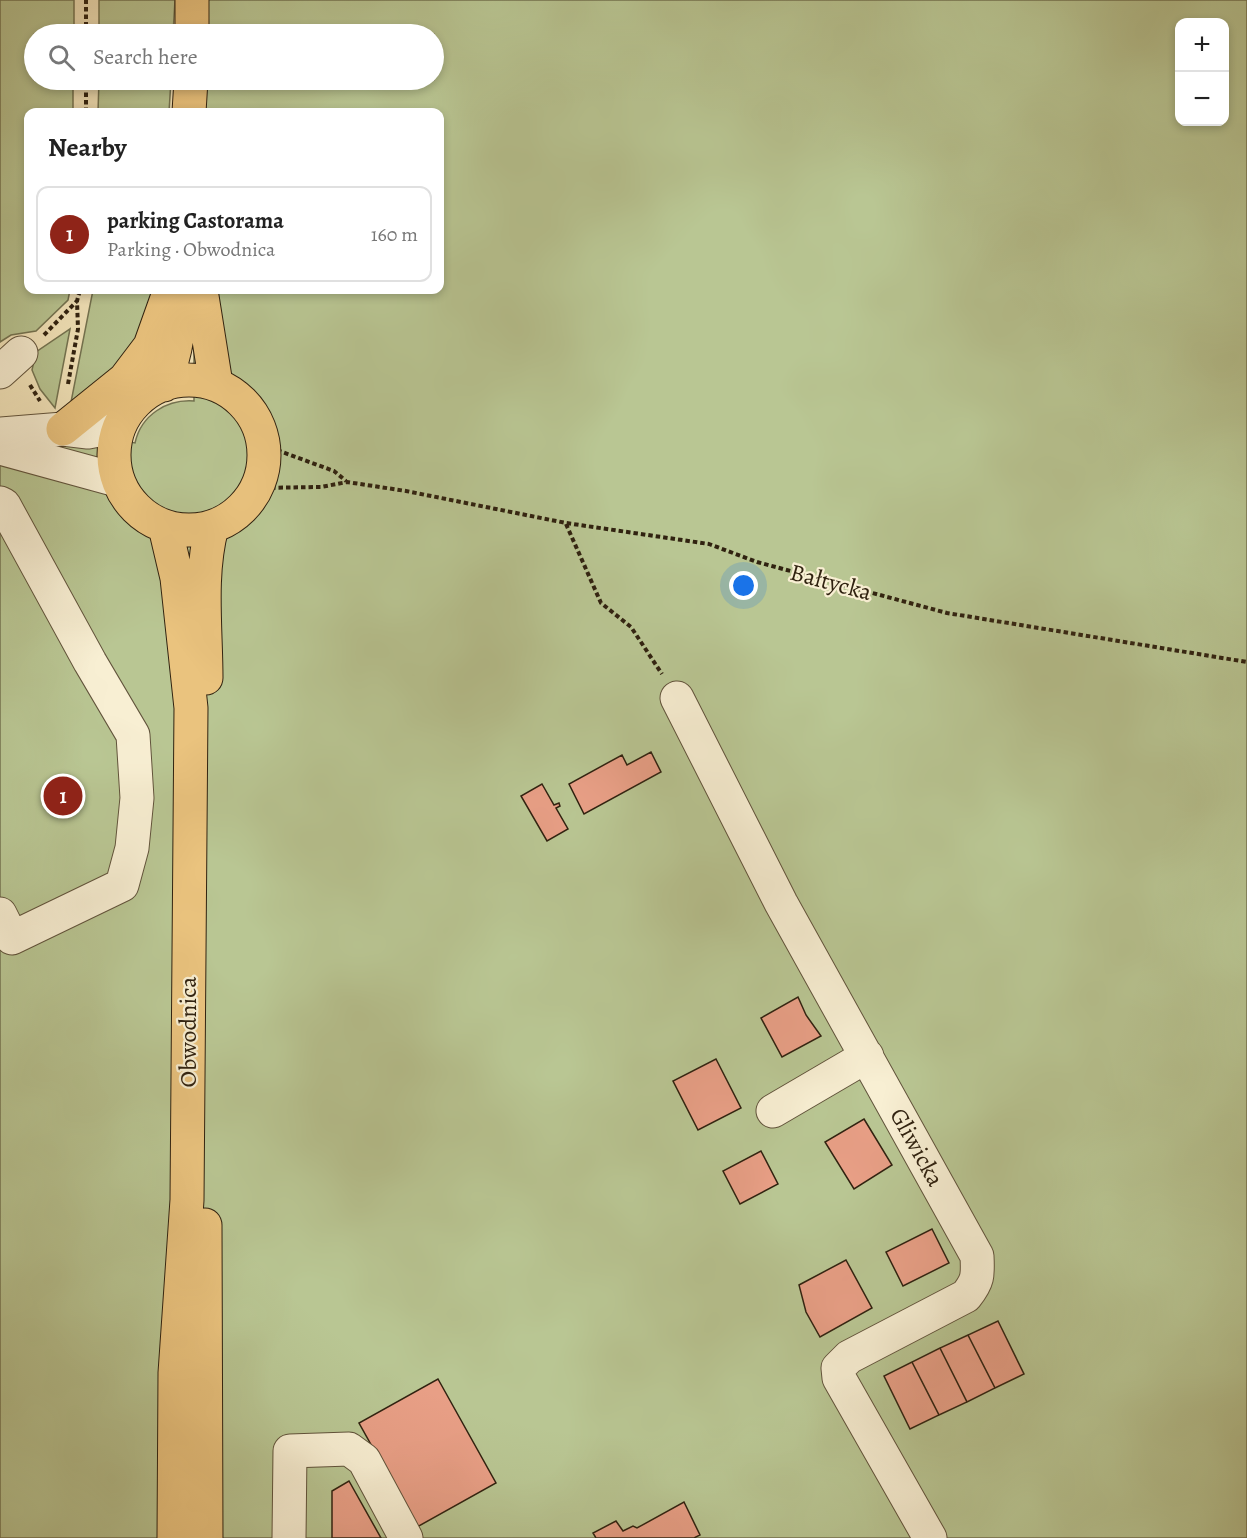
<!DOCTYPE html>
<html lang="en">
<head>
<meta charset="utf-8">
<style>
	:root { --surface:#fff; --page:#f2f2f2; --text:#222; --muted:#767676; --line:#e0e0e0; --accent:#8f2418 }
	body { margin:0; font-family:Alegreya,serif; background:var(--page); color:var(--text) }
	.controls { position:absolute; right:18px; top:18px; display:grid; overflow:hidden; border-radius:12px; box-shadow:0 3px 9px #0003 }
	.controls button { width:54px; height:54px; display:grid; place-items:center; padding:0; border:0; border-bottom:2px solid var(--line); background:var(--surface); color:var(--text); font:30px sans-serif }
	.you { position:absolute; left:744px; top:586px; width:21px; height:21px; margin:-15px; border:4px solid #fff; border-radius:50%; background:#1a73e8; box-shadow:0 0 0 9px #1a73e833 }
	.badge { display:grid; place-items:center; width:39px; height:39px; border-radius:50%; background:var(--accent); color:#fff; font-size:20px; font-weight:700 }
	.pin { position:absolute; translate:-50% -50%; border:3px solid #fff; box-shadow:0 2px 6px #0006 }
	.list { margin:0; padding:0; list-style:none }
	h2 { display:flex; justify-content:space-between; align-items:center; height:78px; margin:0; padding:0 24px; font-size:26px }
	h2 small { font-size:20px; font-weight:400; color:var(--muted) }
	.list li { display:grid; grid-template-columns:39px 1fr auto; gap:18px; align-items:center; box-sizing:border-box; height:96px; margin:0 12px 12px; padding:0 12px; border:2px solid var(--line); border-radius:12px }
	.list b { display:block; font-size:22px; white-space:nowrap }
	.list p { margin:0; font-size:20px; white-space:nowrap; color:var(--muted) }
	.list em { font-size:20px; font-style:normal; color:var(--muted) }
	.icon { flex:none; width:33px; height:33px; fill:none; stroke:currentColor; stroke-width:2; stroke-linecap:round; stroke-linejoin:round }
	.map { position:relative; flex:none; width:1247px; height:1538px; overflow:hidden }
	.search { position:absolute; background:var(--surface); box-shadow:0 3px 9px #0003; left:24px; top:24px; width:420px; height:66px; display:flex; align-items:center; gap:15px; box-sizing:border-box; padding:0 21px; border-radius:33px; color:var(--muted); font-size:22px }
	.panel { position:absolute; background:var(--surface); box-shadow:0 3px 9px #0003; left:24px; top:108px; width:420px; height:186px; border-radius:12px }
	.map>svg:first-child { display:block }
	.green { fill:#b9c693; stroke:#747452; stroke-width:1.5; fill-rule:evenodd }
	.building { fill:#e89f86; stroke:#302210; stroke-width:1.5 }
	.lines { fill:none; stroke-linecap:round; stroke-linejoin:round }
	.minor-casing { stroke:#61533b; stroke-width:35 }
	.highway-casing { stroke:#302210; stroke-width:35 }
	.path { stroke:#302210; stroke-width:4; stroke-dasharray:4.5 3; stroke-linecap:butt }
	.minor { stroke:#f8efd3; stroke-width:33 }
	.highway { stroke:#eac37e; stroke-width:33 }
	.labels { text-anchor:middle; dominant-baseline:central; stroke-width:4.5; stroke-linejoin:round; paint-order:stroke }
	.street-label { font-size:24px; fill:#302210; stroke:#f8efd3 }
</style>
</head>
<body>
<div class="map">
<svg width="1247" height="1538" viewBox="0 0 1247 1538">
	<rect width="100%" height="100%" fill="#f4e6bc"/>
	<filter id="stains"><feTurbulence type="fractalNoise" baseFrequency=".00333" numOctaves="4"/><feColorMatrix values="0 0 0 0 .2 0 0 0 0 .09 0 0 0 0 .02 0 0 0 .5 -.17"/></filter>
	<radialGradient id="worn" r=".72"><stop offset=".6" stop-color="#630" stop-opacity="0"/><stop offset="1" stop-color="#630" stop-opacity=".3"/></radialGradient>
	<path class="green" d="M 0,0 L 74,0 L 74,34 L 34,34 L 34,80 L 73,80 L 73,112 L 28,112 L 28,290 L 70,290 L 68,300 L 36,331 L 11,335 L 0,342 Z
		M 99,0 L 175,0 L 173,34 L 99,34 Z
		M 193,0 L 1247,0 L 1247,1538 L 0,1538 L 0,419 L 135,443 C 141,415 167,399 194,401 L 194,290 L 440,290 L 440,112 L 193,112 L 193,80 L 434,80 L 434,34 L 193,34 ZM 1180,22 L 1224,22 L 1224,122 L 1180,122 Z
		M 99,80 L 171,80 L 169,112 L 98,112 Z
		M 93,290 L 157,290 L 146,327 L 113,372 L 71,402 Z
		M 70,329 L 55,408 L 40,389 L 32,370 L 36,352 Z"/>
	<path class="building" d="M 651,752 L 661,772 L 584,814 L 569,784 L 622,755 L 627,765 Z
		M 542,784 L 554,805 L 559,803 L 560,806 L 556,808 L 568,829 L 547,841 L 521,796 Z
		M 798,997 L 806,1015 L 821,1036 L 782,1057 L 761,1018 Z
		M 716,1059 L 741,1108 L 698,1130 L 673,1081 Z
		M 864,1119 L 892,1165 L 854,1189 L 825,1142 Z
		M 761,1151 L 778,1184 L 740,1204 L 723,1171 Z
		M 932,1229 L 949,1263 L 903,1286 L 886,1252 Z
		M 846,1260 L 872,1308 L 820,1337 L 806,1312 L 799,1285 Z
		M 998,1321 L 1024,1374 L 995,1388 L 968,1335 Z
		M 968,1335 L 995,1388 L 967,1402 L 940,1348 Z
		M 940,1348 L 967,1402 L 939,1415 L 912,1362 Z
		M 912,1362 L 939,1415 L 910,1429 L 884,1376 Z
		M 438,1379 L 496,1483 L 417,1527 L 359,1423 Z
		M 349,1481 L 381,1538 L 332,1538 L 332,1491 Z
		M 684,1502 L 700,1535 L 694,1538 L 596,1538 L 593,1533 L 616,1521 L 623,1531 L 633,1526 L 637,1528 Z"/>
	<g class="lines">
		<defs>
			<path id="minor" d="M 0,372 L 21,353
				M 0,434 L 63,429 L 88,432 L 119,426
				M 0,448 L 117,480
				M 0,503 L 4,505 L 90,662 L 133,735 L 137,798 L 132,848 L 122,885 L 12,938 L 0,914
				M 677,698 L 781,903 L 977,1256 C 978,1276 978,1281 966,1296 L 849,1357 L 838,1368 L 839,1378 L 930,1538
				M 773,1111 L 867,1056
				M 289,1538 L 290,1451 L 349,1449 L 364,1460 L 406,1538"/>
			<path id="highway" d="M 192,34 L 192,0
				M 189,112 L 191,80
				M 201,290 L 216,384
				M114 455a75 75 0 1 1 150 0a75 75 0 1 1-150 0Z
				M 164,385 C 177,350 180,328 179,291
				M 63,429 L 125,379 L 150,346 L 170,290
				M 165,527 L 177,578 L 191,708 L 187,1200 L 175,1373 L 174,1538
				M 206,678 C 206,629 199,575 212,527
				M 205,1225 L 206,1538"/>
		</defs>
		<use href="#minor" class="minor-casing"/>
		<use href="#highway" class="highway-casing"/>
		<path class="path" d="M 86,34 L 86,0
			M 86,112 L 86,80
			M 44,335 L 77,301
			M 68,384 L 78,329 L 77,301 L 80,290
			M 30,385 L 40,401
			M 263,445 L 334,471 L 346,481
			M 256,488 L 321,487 L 347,482 L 406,491 L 566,523 L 709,544 L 757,562 L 947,613 L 1247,662
			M 566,524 L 601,603 L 631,627 L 662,674"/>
		<use href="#minor" class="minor"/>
		<use href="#highway" class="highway"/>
	</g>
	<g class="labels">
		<g class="street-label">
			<text transform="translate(831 582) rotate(15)">Bałtycka</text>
			<text transform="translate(188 1032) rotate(-90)">Obwodnica</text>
			<text transform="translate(917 1147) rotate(61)">Gliwicka</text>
		</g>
	</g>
	<rect width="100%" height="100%" filter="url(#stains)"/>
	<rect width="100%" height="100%" fill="url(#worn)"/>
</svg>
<div class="controls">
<button>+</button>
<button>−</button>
</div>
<div class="you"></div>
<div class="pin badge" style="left:63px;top:796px">1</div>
<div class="search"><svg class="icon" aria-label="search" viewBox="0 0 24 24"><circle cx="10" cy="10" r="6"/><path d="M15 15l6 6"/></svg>Search here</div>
<section class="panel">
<h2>Nearby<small></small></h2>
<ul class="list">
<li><span class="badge">1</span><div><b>parking Castorama</b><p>Parking · Obwodnica</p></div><em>160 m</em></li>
</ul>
</section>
</div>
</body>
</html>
